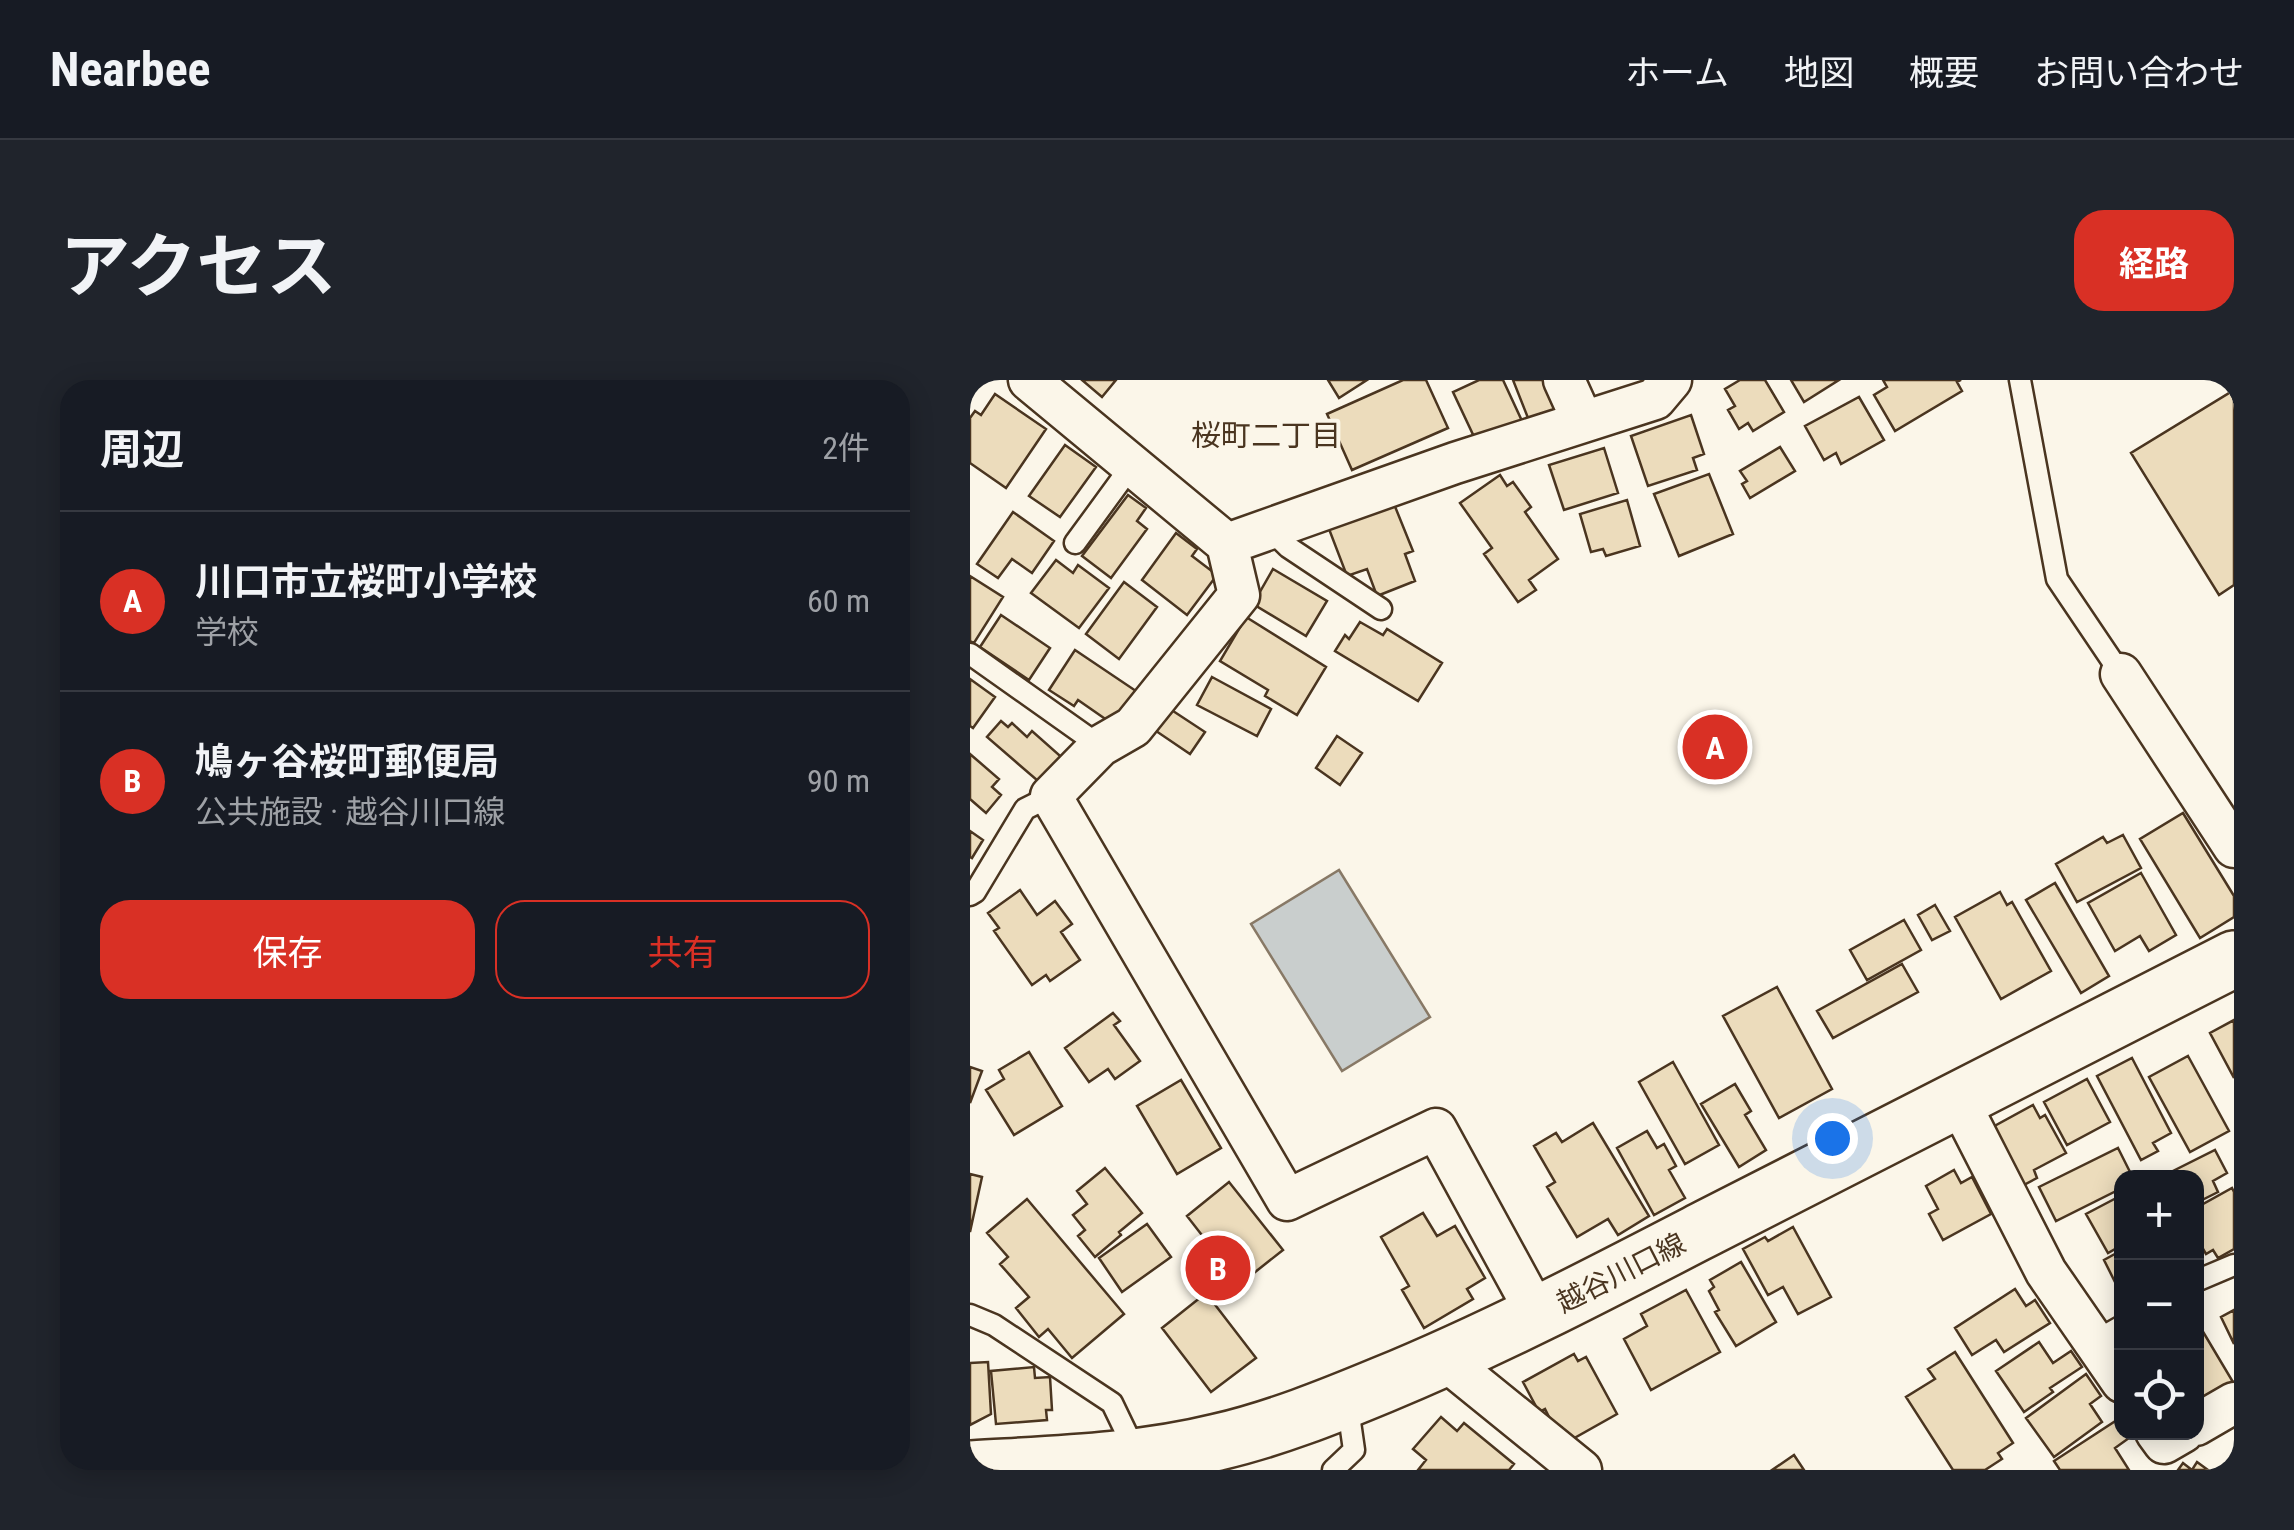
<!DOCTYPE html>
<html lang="ja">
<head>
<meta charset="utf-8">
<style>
	:root { --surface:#171b24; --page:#20242c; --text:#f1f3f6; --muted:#9ea1a6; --line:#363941; --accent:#d93025 }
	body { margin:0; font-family:"Roboto Condensed","Noto Sans JP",sans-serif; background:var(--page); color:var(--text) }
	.controls { position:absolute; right:30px; bottom:30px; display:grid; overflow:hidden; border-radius:20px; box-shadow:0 5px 25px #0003 }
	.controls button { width:90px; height:90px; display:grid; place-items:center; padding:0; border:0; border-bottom:2px solid var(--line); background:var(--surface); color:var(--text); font:50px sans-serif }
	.you { position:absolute; left:862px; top:758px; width:35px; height:35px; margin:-25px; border:8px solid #fff; border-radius:50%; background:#1a73e8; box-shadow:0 0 0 15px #1a73e833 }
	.badge { display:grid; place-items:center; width:65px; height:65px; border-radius:50%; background:var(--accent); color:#fff; font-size:32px; font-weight:700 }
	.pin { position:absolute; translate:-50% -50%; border:5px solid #fff; box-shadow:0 2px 10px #0006 }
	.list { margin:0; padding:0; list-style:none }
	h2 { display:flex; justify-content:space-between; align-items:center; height:130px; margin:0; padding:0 40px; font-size:42px }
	h2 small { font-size:32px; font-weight:400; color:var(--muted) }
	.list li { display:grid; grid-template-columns:65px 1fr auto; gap:30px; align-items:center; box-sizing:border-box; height:180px; padding:0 40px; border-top:2px solid var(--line) }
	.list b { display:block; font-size:38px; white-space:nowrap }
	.list p { margin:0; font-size:32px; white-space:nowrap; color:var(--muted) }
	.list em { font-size:32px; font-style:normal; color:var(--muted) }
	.actions { display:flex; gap:20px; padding:30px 40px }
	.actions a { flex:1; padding:22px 0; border:2px solid var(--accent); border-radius:30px; text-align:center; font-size:35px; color:var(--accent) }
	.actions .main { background:var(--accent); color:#fff }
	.icon { flex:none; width:55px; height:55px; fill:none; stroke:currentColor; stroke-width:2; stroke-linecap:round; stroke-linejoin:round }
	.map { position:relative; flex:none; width:1264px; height:1090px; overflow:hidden; border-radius:30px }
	header { display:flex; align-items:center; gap:60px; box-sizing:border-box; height:140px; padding:0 50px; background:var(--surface); border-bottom:2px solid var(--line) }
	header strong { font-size:48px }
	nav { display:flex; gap:55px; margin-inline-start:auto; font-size:35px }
	.intro { display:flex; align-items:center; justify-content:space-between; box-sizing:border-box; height:240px; padding:0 60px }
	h1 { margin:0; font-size:70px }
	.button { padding:25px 45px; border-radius:30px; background:var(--accent); color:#fff; font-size:35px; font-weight:700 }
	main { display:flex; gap:60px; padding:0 60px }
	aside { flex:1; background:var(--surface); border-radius:30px; box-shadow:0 5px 25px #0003 }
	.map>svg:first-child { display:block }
	.water { fill:#c9cecd; stroke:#887966; stroke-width:2.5 }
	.building { fill:#ecdcbc; stroke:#4a3520; stroke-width:2.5 }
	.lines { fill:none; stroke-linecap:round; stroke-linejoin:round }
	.lane-casing { stroke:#4a3520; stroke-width:25 }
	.street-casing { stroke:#4a3520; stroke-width:45 }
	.secondary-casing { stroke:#4a3520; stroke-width:60 }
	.lane { stroke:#fbf6e9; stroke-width:20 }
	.street { stroke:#fbf6e9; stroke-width:40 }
	.secondary { stroke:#fbf6e9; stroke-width:55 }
	.labels { text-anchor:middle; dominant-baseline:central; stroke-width:8; stroke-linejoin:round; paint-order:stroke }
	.street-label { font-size:28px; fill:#4a3520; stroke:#fbf6e9 }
	.neighbourhood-label { font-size:30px; fill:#4a3520; stroke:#fbf6e9 }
</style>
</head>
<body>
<header>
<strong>Nearbee</strong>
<nav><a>ホーム</a><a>地図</a><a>概要</a><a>お問い合わせ</a></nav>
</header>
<div class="intro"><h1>アクセス</h1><a class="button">経路</a></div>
<main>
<aside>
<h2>周辺<small>2件</small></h2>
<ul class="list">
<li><span class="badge">A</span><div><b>川口市立桜町小学校</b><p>学校</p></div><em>60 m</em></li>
<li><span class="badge">B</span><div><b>鳩ヶ谷桜町郵便局</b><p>公共施設 · 越谷川口線</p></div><em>90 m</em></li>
</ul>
<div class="actions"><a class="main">保存</a><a>共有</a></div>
</aside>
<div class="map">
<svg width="1264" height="1090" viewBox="0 0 1264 1090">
	<rect width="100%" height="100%" fill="#fbf6e9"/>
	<path class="water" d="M 369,490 L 460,637 L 372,691 L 281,544 Z"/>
	<path class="building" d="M 112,0 L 146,0 L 132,17 Z
		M 358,0 L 397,0 L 369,18 Z
		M 433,0 L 456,0 L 478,48 L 382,90 L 357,34 Z
		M 509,0 L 533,0 L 552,41 L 507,63 L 483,12 Z
		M 543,0 L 591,0 L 601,25 L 562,48 Z
		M 770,0 L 795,0 L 814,32 L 783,51 L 778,43 L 769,49 L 758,30 L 765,26 L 755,9 Z
		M 821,0 L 869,0 L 834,22 Z
		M 913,0 L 991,0 L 987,2 L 992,11 L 925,51 L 904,15 L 917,7 Z
		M 1264,10 L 1264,205 L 1249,215 L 1161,73 Z
		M 25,14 L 76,49 L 36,108 L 0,83 L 0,38 L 5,31 L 11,35 Z
		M 889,17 L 914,60 L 871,84 L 866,73 L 854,80 L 835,46 Z
		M 721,35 L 734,74 L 723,78 L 727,90 L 678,106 L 661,56 Z
		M 95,65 L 126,87 L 90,137 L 59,116 Z
		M 810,67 L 825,91 L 780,118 L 772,104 L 777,101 L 770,91 Z
		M 634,68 L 648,113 L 594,130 L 579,85 Z
		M 739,94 L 763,154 L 709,176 L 684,114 Z
		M 530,95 L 537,106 L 543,102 L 561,127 L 555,132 L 588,179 L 559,200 L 566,210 L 548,222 L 514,174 L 522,168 L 490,123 Z
		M 158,115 L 176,128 L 167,141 L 177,149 L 141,198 L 112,176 Z
		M 657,120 L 670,166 L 636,176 L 633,169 L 621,172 L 610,134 Z
		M 424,124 L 443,171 L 435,174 L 445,201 L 407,216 L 397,189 L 377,196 L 359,149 Z
		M 43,132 L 84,161 L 62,193 L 42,179 L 28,198 L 7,184 Z
		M 206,153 L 227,169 L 222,176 L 247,195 L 217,235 L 172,200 Z
		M 86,180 L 103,193 L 108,185 L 139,208 L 109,248 L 61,213 Z
		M 303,189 L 357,221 L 336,256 L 283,224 Z
		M 0,196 L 33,217 L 4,263 L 0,261 Z
		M 154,202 L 187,227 L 149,279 L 116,254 Z
		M 31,235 L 80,268 L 59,300 L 10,267 Z
		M 276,237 L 356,287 L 327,335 L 295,316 L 298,310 L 250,281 Z
		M 390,242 L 413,255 L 417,249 L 472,283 L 448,321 L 365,271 L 375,255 L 379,259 Z
		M 105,270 L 166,311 L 144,345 L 108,320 L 104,326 L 79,310 Z
		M 242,297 L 301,329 L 287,356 L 227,325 Z
		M 0,299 L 25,317 L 3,348 L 0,346 Z
		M 200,329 L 235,352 L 220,374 L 186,351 Z
		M 31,341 L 38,347 L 42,343 L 57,357 L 62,351 L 97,382 L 68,401 L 17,357 Z
		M 367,356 L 392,373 L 370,405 L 346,388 Z
		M 0,374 L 29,399 L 22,407 L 31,415 L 16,433 L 0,419 Z
		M 1213,433 L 1264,516 L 1264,537 L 1230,558 L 1170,459 Z
		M 0,451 L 13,460 L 2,478 L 0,477 Z
		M 1153,455 L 1171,488 L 1107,522 L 1086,484 L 1133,457 L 1137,463 Z
		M 1171,493 L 1206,555 L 1179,571 L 1170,556 L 1145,571 L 1118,523 Z
		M 1085,503 L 1139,596 L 1111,613 L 1056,520 Z
		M 50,510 L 67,535 L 85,521 L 102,544 L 91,552 L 110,580 L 80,601 L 76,595 L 62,605 L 24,551 L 29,548 L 18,533 Z
		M 1030,512 L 1037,525 L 1042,522 L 1081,591 L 1031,619 L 985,537 Z
		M 965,525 L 980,551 L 962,560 L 948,535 Z
		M 934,540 L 951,570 L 897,600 L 880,570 Z
		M 932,584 L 948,612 L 863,658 L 847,631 Z
		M 807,607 L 862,709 L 809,738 L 753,636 Z
		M 143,633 L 150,641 L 144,645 L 170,681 L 145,699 L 138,689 L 119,702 L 95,668 Z
		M 1264,640 L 1264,698 L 1240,653 Z
		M 59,672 L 92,726 L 44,755 L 16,710 L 34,699 L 29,690 Z
		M 1218,676 L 1259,751 L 1220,772 L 1179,697 Z
		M 1162,678 L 1201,753 L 1183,763 L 1188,771 L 1171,780 L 1127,696 Z
		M 703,682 L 749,765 L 715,784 L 669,702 Z
		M 0,687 L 12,691 L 0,723 Z
		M 1117,699 L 1140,742 L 1097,765 L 1074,722 Z
		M 211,700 L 251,768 L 207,794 L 167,726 Z
		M 765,704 L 781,731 L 775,735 L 796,770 L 769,787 L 731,724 Z
		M 1063,725 L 1070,738 L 1075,735 L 1096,773 L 1064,790 L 1067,798 L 1050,807 L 1019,749 Z
		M 623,743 L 679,836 L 648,855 L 638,839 L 607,857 L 577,807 L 585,802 L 564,766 L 586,753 L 592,762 Z
		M 677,751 L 687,768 L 694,764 L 706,786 L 699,790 L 715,818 L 684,835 L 647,768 Z
		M 1148,768 L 1163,798 L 1152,798 L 1152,808 L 1086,841 L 1069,807 Z
		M 1245,770 L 1257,793 L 1243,801 L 1248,812 L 1226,823 L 1226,798 L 1199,798 L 1197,794 Z
		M 135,788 L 172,833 L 149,852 L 151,855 L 125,877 L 108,856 L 115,850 L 103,835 L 117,824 L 107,811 Z
		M 984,790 L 991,803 L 1002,797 L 1021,834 L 973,860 L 959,834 L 968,829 L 956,806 Z
		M 0,794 L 12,797 L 0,852 Z
		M 259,802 L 313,870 L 270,904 L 217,836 Z
		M 1262,808 L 1264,812 L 1264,869 L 1248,878 L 1243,870 L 1236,874 L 1226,857 L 1226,828 Z
		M 1152,815 L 1152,865 L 1138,873 L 1116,834 Z
		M 57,819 L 154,934 L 102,978 L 78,949 L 69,957 L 46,928 L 59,917 L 30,884 L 38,877 L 17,853 Z
		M 453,833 L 467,856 L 485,846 L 515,898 L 497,909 L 503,919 L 454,948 L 432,910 L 439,906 L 411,857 Z
		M 177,844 L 201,877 L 152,912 L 129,878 Z
		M 823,847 L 861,917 L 828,934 L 813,907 L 798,915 L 773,869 L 795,857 L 798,861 Z
		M 1152,870 L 1152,906 L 1148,908 L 1134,880 Z
		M 771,882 L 806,942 L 766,966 L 745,932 L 749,930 L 739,911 L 744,907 L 740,900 Z
		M 1045,909 L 1056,926 L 1065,920 L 1080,943 L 1034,972 L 1026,960 L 1002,975 L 985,948 Z
		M 716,910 L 750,972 L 681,1010 L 654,959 L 677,946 L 671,934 Z
		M 236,913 L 286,978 L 241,1012 L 192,948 Z
		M 1264,930 L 1264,964 L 1251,937 Z
		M 1226,940 L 1263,1002 L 1226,1023 Z
		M 1069,962 L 1083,983 L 1101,971 L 1112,987 L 1080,1008 L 1083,1012 L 1054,1032 L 1026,991 Z
		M 985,972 L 1043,1063 L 1028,1073 L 1032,1079 L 1015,1090 L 983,1090 L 936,1017 L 965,999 L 958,989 Z
		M 604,974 L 608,981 L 616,977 L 647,1034 L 599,1061 L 592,1048 L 586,1051 L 575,1029 L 569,1032 L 553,1002 Z
		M 18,982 L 21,1034 L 0,1045 L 0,983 Z
		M 64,987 L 65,998 L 80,997 L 82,1030 L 76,1030 L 77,1040 L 26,1044 L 21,991 Z
		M 1116,994 L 1131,1016 L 1120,1024 L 1132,1042 L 1084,1077 L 1056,1038 Z
		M 471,1037 L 487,1051 L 494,1043 L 544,1084 L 539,1090 L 448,1090 L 456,1080 L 443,1069 Z
		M 1147,1040 L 1152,1047 L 1152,1052 L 1155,1052 L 1159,1058 L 1145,1068 L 1159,1090 L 1090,1090 L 1084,1081 Z
		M 824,1075 L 834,1090 L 802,1090 Z
		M 1227,1082 L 1238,1090 L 1208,1090 L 1213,1083 L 1222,1090 Z"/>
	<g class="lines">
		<defs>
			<path id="lane" d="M 1050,0 L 1087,199 L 1151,294
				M 301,150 L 318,167 L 411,229
				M 105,163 L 162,85
				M 0,274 L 130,366
				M 0,515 L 5,512 L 55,429 L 81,416
				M 1226,901 L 1264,885
				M 0,935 L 24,945 L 142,1023 L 167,1075
				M 1124,962 L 1152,946
				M 363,1090 L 384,1070 L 377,1021"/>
			<path id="street" d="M 59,0 L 257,164
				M 594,0 L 613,42
				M 1151,294 L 1264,467
				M 987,718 L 1076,892 L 1152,1002
				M 568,936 L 466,749 L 317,820 L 81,416 L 130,366 L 163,347 L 269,215 L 257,164 L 485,83 L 685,19 L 701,0
				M 474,979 L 611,1090
				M 1226,1045 L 1264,1023
				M 1186,1052 L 1194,1063 L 1213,1052"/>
			<path id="secondary" d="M 0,1089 C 83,1084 167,1082 248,1062 C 304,1049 359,1027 412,1005 C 524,959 631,903 739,847 C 913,757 1088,667 1264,579"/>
		</defs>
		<use href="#lane" class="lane-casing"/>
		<use href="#street" class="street-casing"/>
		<use href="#secondary" class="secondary-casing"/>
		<use href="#lane" class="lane"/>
		<use href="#street" class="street"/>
		<use href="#secondary" class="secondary"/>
	</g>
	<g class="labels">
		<g class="street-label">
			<text transform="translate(651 893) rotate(-27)">越谷川口線</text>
		</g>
		<g class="neighbourhood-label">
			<text x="296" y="55">桜町二丁目</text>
		</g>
	</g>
</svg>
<div class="controls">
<button>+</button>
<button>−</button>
<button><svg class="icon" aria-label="locate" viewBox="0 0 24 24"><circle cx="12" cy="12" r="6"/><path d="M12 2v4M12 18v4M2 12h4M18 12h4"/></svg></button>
</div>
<div class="you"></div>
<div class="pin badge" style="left:745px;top:367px">A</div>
<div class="pin badge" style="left:248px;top:888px">B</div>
</div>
</main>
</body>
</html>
